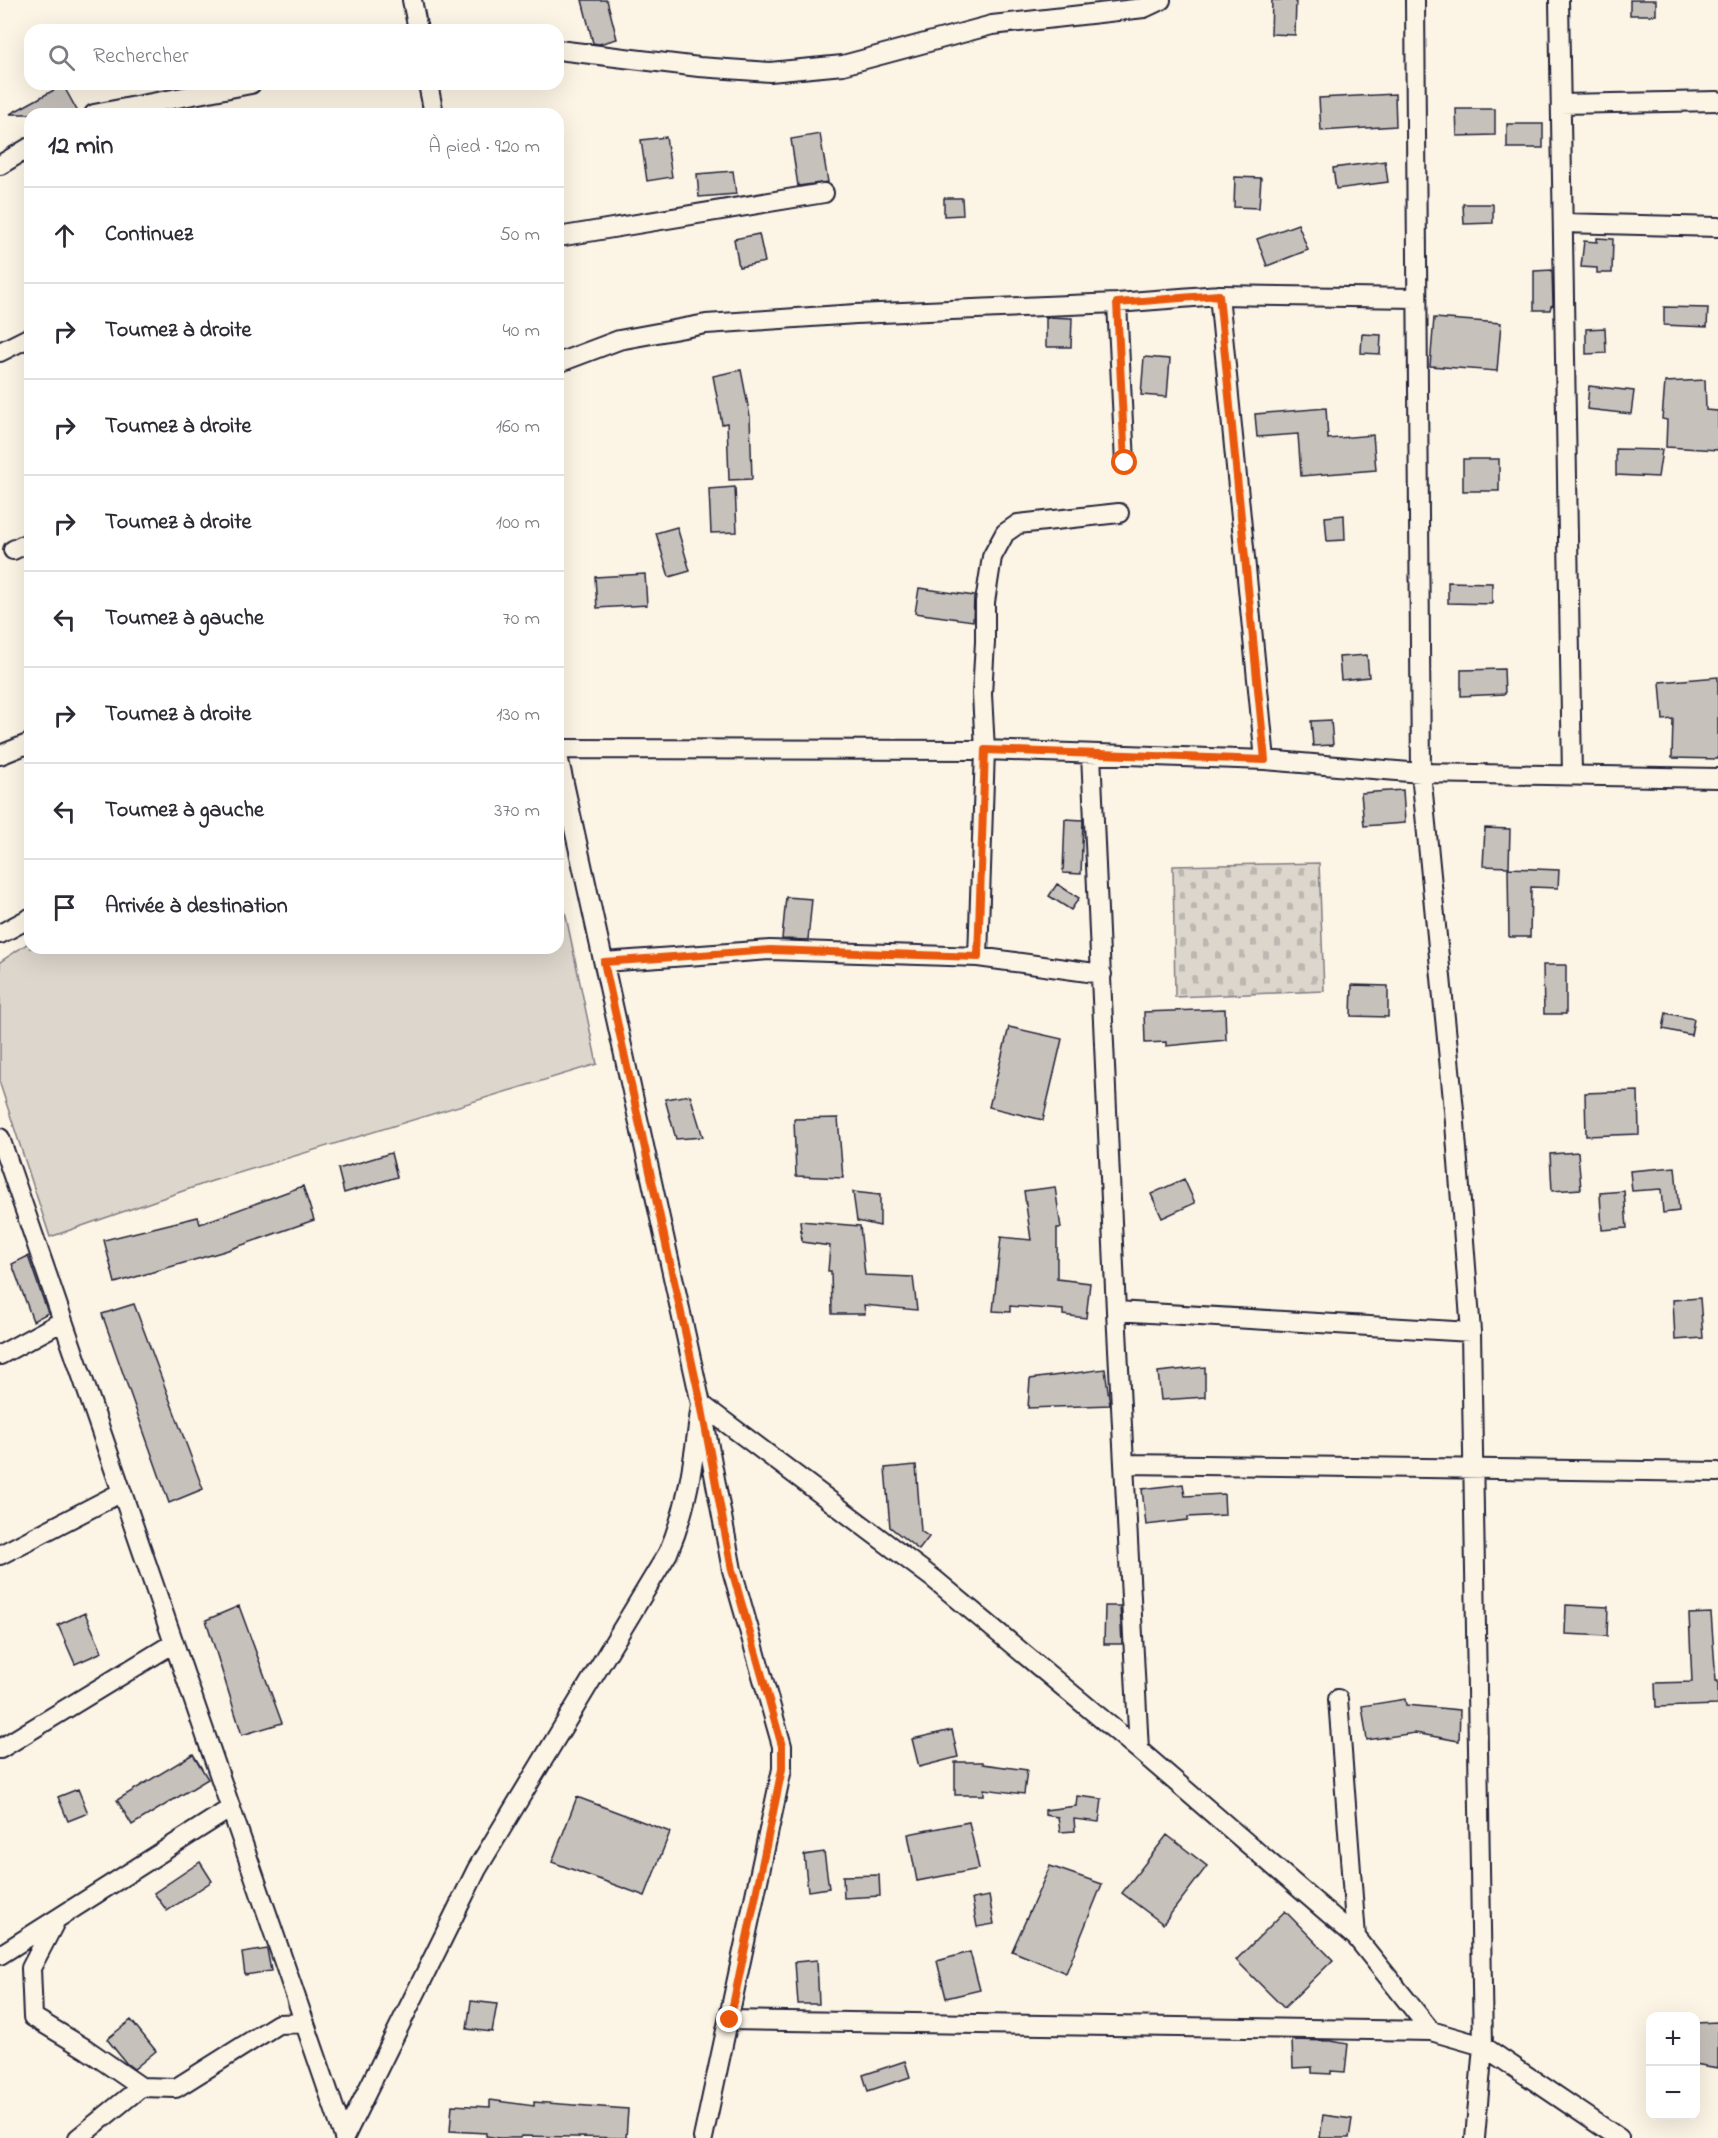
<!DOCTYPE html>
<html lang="fr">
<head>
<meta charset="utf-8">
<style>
	:root { --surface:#fff; --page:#f2f2f3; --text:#2b2b33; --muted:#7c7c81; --line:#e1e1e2 }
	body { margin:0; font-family:"Indie Flower",sans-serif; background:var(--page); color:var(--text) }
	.controls { position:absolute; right:18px; bottom:18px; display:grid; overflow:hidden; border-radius:12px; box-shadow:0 6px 24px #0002 }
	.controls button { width:54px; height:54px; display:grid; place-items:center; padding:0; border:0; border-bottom:2px solid var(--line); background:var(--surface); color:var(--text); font:30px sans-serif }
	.stop { position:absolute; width:18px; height:18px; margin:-14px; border:4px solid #ea580c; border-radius:50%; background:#fff }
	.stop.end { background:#ea580c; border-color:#fff; box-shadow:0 2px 6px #0008 }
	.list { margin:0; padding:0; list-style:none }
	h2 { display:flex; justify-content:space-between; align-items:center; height:78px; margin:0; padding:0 24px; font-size:26px }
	h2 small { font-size:20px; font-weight:400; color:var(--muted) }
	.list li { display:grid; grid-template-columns:39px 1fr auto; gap:18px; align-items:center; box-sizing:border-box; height:96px; padding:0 24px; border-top:2px solid var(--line) }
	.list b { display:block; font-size:22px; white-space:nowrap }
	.list em { font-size:20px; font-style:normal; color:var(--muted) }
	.icon { flex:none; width:33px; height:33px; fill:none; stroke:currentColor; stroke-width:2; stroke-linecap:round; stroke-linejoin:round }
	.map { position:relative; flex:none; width:1718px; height:2138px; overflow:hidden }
	.search { position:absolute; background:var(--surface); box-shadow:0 6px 24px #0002; left:24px; top:24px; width:540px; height:66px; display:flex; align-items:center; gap:15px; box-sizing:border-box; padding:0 21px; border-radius:18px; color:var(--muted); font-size:22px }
	.panel { position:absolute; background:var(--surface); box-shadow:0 6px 24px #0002; left:24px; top:108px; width:540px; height:846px; border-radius:18px }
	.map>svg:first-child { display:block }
	.cemetery { fill:url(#cemetery-stones); stroke:#7f7c84; stroke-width:1.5 }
	.pitch { fill:#dcd6cc; stroke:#7f7c84; stroke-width:1.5 }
	.building { fill:#c6c1bb; stroke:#22223b; stroke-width:1.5 }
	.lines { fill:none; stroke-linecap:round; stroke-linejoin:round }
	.street-casing { stroke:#22223b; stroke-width:22 }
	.street { stroke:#fcf5e5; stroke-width:18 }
	.route { stroke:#ea580c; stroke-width:8 }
</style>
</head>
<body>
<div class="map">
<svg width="1718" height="2138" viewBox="0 0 1718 2138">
	<defs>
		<pattern id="cemetery-stones" width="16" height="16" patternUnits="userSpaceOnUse" patternTransform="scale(1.5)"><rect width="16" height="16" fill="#dcd6cc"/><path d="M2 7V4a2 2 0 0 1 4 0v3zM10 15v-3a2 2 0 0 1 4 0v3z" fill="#bcb7b0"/></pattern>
	</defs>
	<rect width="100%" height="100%" fill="#fcf5e5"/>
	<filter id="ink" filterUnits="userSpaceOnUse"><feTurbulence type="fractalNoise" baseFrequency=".0167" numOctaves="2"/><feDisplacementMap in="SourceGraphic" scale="12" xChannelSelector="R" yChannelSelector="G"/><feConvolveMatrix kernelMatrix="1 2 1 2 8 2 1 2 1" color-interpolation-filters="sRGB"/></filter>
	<g filter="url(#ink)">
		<path class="cemetery" d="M 1319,863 L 1324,991 L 1175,997 L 1173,866 Z"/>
		<path class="pitch" d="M 558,878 L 597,1064 L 209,1182 L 50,1237 L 0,1084 L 0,962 L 30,942 L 30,948 L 558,948 Z"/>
		<path class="building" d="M 582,0 L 607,0 L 617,39 L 599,44 L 593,43 Z
			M 1272,0 L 1296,0 L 1295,35 L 1271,34 Z
			M 1630,0 L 1656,0 L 1656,15 L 1630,15 Z
			M 63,85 L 79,114 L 10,114 Z
			M 1395,94 L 1396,126 L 1321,131 L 1319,98 Z
			M 1456,109 L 1495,109 L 1495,135 L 1457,136 Z
			M 1507,124 L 1543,124 L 1543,148 L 1507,148 Z
			M 820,134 L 828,182 L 798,186 L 791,139 Z
			M 666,137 L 672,177 L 647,181 L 641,140 Z
			M 1385,161 L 1388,182 L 1336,189 L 1333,168 Z
			M 733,171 L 736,194 L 699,197 L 697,174 Z
			M 1235,177 L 1261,178 L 1259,208 L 1234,207 Z
			M 944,198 L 962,198 L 963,215 L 944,216 Z
			M 1463,204 L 1493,204 L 1493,223 L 1464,224 Z
			M 1298,224 L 1308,250 L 1267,266 L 1257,239 Z
			M 759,234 L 765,262 L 739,267 L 734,239 Z
			M 1597,238 L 1613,239 L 1612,273 L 1597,273 L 1597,268 L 1581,267 L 1584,241 L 1597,242 Z
			M 1552,270 L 1553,305 L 1551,306 L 1550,310 L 1534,310 L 1534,271 Z
			M 1664,307 L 1708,308 L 1707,327 L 1664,325 Z
			M 1046,317 L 1072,318 L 1071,347 L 1046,347 Z
			M 1434,318 L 1501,323 L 1497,371 L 1430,366 Z
			M 1605,328 L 1606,353 L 1586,354 L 1586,329 Z
			M 1362,334 L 1381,335 L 1380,354 L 1361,353 Z
			M 1144,357 L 1170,359 L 1167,397 L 1141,395 Z
			M 741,370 L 750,416 L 752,479 L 729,480 L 727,423 L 722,424 L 713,376 Z
			M 1705,380 L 1706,410 L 1718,411 L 1718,450 L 1666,447 L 1667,420 L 1662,419 L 1665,382 Z
			M 1589,386 L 1634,391 L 1631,414 L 1587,409 Z
			M 1326,408 L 1328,439 L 1373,435 L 1376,470 L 1301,476 L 1298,434 L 1257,437 L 1255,414 Z
			M 1616,449 L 1662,450 L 1658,477 L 1616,475 Z
			M 1463,459 L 1499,459 L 1499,491 L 1463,491 Z
			M 735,487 L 737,532 L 711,533 L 709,489 Z
			M 1344,515 L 1345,540 L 1327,541 L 1325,517 Z
			M 677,527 L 690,571 L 669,577 L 656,533 Z
			M 645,574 L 647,605 L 597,608 L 595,577 Z
			M 1448,582 L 1492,583 L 1492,604 L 1448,603 Z
			M 919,588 L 974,596 L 973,621 L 915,613 Z
			M 1367,655 L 1369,677 L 1341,680 L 1339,657 Z
			M 1504,669 L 1505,694 L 1461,696 L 1461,670 Z
			M 1718,677 L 1718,759 L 1672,758 L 1673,719 L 1663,720 L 1660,682 Z
			M 1331,720 L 1333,745 L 1313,746 L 1311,721 Z
			M 1403,790 L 1405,823 L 1364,826 L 1361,793 Z
			M 1065,819 L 1083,820 L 1081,874 L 1063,873 Z
			M 1485,828 L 1510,829 L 1509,867 L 1483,866 Z
			M 1508,868 L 1559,870 L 1558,888 L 1531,887 L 1530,937 L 1509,937 Z
			M 1057,884 L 1079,898 L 1071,910 L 1049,896 Z
			M 786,897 L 812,899 L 808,940 L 782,939 Z
			M 1543,965 L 1566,965 L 1566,1014 L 1544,1014 Z
			M 1352,985 L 1388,986 L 1388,1017 L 1351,1016 Z
			M 1225,1009 L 1226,1040 L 1166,1046 L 1166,1042 L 1145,1043 L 1144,1012 Z
			M 1666,1013 L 1694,1019 L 1691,1035 L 1663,1029 Z
			M 1009,1027 L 1062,1039 L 1043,1120 L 989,1107 Z
			M 1638,1091 L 1639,1134 L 1586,1136 L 1585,1093 Z
			M 690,1095 L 703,1137 L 676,1139 L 665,1099 Z
			M 838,1118 L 843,1178 L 796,1176 L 794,1119 Z
			M 1578,1152 L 1581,1189 L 1552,1191 L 1550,1154 Z
			M 391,1153 L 397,1177 L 344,1193 L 338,1169 Z
			M 1675,1167 L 1679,1211 L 1663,1213 L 1661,1189 L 1632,1191 L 1630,1171 Z
			M 1184,1179 L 1195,1203 L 1162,1218 L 1151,1194 Z
			M 303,1186 L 314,1220 L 225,1251 L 115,1283 L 104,1240 L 198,1217 L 200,1224 Z
			M 1055,1187 L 1061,1228 L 1057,1228 L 1057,1279 L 1090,1283 L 1086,1318 L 1063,1315 L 1063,1310 L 1010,1306 L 1010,1312 L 993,1311 L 1001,1237 L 1031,1240 L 1024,1191 Z
			M 1624,1191 L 1627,1228 L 1602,1230 L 1600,1193 Z
			M 853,1192 L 880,1195 L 880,1226 L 857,1221 Z
			M 800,1221 L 860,1226 L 865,1275 L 913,1277 L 917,1310 L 864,1305 L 865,1314 L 832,1314 L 831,1271 L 828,1271 L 830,1246 L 802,1242 Z
			M 28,1256 L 48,1313 L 33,1321 L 12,1264 Z
			M 1700,1298 L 1703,1338 L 1675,1340 L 1673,1300 Z
			M 134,1304 L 203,1489 L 169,1503 L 102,1314 Z
			M 1205,1367 L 1205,1397 L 1161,1400 L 1158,1372 Z
			M 1105,1369 L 1110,1405 L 1028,1408 L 1030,1379 Z
			M 916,1465 L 921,1531 L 929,1537 L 919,1550 L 890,1527 L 885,1468 Z
			M 1183,1484 L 1185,1496 L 1224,1494 L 1225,1515 L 1188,1517 L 1188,1520 L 1146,1525 L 1142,1489 Z
			M 1566,1605 L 1608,1607 L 1607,1636 L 1565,1634 Z
			M 239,1606 L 282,1723 L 242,1735 L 206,1620 Z
			M 1105,1606 L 1120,1606 L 1122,1644 L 1104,1644 Z
			M 85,1613 L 102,1652 L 75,1664 L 58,1625 Z
			M 1711,1613 L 1716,1681 L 1718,1681 L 1718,1705 L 1656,1707 L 1655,1683 L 1692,1682 L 1689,1614 Z
			M 1405,1699 L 1406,1705 L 1460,1710 L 1459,1741 L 1415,1733 L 1367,1740 L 1362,1706 Z
			M 952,1730 L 958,1757 L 919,1767 L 912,1739 Z
			M 193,1754 L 208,1779 L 132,1825 L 117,1800 Z
			M 955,1762 L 983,1762 L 983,1764 L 1027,1770 L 1024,1794 L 984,1789 L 984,1795 L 955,1795 Z
			M 78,1789 L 88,1813 L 68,1821 L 58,1797 Z
			M 1077,1796 L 1102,1799 L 1099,1822 L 1074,1819 L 1075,1831 L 1060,1832 L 1058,1817 L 1045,1815 L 1045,1810 L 1076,1806 Z
			M 577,1797 L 670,1832 L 645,1896 L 552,1862 Z
			M 969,1822 L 979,1869 L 917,1881 L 908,1834 Z
			M 1167,1835 L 1207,1866 L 1163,1924 L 1122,1893 Z
			M 824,1852 L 829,1888 L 808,1891 L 804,1855 Z
			M 200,1862 L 212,1881 L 167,1911 L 154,1893 Z
			M 1050,1866 L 1102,1884 L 1066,1973 L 1012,1951 Z
			M 879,1875 L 880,1896 L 844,1898 L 843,1876 Z
			M 989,1896 L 994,1924 L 977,1927 L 972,1899 Z
			M 1285,1911 L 1333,1960 L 1284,2008 L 1236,1960 Z
			M 267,1949 L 271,1971 L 245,1975 L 242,1953 Z
			M 970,1952 L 980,1990 L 946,1998 L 937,1961 Z
			M 817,1960 L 819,2004 L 798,2004 L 795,1962 Z
			M 471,2001 L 497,2004 L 492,2032 L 467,2029 Z
			M 131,2020 L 156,2051 L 134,2069 L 126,2063 L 107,2039 Z
			M 1718,2022 L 1718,2068 L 1695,2064 L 1695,2023 Z
			M 1292,2040 L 1331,2041 L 1348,2044 L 1345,2072 L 1331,2071 L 1331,2074 L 1312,2073 L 1312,2067 L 1293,2068 Z
			M 905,2061 L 910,2077 L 868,2091 L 863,2075 Z
			M 490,2100 L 534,2106 L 534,2102 L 628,2109 L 626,2138 L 521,2136 L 520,2138 L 499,2138 L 486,2136 L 486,2133 L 450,2131 L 452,2105 L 490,2107 Z
			M 1323,2115 L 1352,2119 L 1349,2138 L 1320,2138 Z"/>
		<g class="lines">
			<defs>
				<path id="street" d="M 412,0 L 418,30
					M 1415,0 L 1421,773 L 1454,1110 L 1471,1332 L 1483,2046 L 1475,2138
					M 1559,0 L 1572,775
					M 558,50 L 699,67 L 770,72 L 843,65 L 992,25 L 1144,8 L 1161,0
					M 428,84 L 434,114
					M 1561,104 L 1718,101
					M 94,114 L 251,84
					M 0,165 L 30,147
					M 1563,223 L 1718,227
					M 558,237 L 824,193
					M 1219,295 L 1265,760
					M 1117,303 L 1125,463
					M 0,352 L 30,337
					M 558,363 L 619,340 L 706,324 L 856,314 L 1117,303 L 1219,295 L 1417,298
					M 13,550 L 30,542
					M 558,749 L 985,750 L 1265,760 L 1421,773 L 1718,778
					M 1091,754 L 1116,1311 L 1139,1750
					M 0,755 L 30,743
					M 558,756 L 701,1404 L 732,1570 L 782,1746 L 782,1769 L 703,2138
					M 0,934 L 30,918
					M 978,957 L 985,750 L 982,694 L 985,642 L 985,602 L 992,557 L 1005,533 L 1018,524 L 1119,513
					M 604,962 L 770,950 L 978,957 L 1102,974
					M 0,1138 L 344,2137
					M 1116,1311 L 1471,1332
					M 0,1355 L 63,1321
					M 1125,1464 L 1718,1472
					M 0,1555 L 122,1492
					M 1338,1699 L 1356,1937
					M 0,1749 L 174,1643
					M 56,1920 L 31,1968 L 33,2017 L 86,2049 L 141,2087
					M 0,1955 L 231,1808
					M 730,2020 L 1431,2031
					M 78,2138 L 141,2087 L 176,2088 L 278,2024 L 305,2023
					M 344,2138 L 477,1869 L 668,1553 C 689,1504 694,1456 701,1404 L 934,1579 L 1139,1750 L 1356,1937 L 1431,2031 L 1483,2046 L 1619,2138"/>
			</defs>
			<use href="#street" class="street-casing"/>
			<use href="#street" class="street"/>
		</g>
	</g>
	<g class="lines" filter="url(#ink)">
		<path class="route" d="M 730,2020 L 782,1769 L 782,1746 L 732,1570 L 701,1404 L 604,962 L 770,950 L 978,957 L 985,750 L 1265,760 L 1219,295 L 1117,303 L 1125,463"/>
	</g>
</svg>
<div class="controls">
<button>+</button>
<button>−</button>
</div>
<div class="stop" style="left:1125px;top:463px"></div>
<div class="stop end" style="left:730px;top:2020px"></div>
<div class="search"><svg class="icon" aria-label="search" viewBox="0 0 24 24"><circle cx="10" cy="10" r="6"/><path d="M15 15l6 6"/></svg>Rechercher</div>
<section class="panel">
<h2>12 min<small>À pied · 920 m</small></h2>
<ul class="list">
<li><svg class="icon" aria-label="ahead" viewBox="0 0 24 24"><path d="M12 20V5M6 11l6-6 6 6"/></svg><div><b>Continuez</b></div><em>50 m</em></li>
<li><svg class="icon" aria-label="right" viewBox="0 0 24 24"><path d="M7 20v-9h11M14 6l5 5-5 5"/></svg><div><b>Tournez à droite</b></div><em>40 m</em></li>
<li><svg class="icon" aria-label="right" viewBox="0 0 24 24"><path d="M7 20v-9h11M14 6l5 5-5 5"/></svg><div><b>Tournez à droite</b></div><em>160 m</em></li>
<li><svg class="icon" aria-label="right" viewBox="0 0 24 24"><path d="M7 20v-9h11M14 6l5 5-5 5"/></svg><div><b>Tournez à droite</b></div><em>100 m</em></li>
<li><svg class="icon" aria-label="left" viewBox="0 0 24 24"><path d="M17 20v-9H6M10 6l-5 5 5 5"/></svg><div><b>Tournez à gauche</b></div><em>70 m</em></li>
<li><svg class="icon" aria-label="right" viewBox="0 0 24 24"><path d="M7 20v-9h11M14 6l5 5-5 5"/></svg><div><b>Tournez à droite</b></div><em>130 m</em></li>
<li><svg class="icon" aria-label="left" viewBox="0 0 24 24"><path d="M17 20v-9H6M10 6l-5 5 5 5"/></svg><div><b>Tournez à gauche</b></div><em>370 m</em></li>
<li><svg class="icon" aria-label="arrive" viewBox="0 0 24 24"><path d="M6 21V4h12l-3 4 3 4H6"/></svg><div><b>Arrivée à destination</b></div></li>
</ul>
</section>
</div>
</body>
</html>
